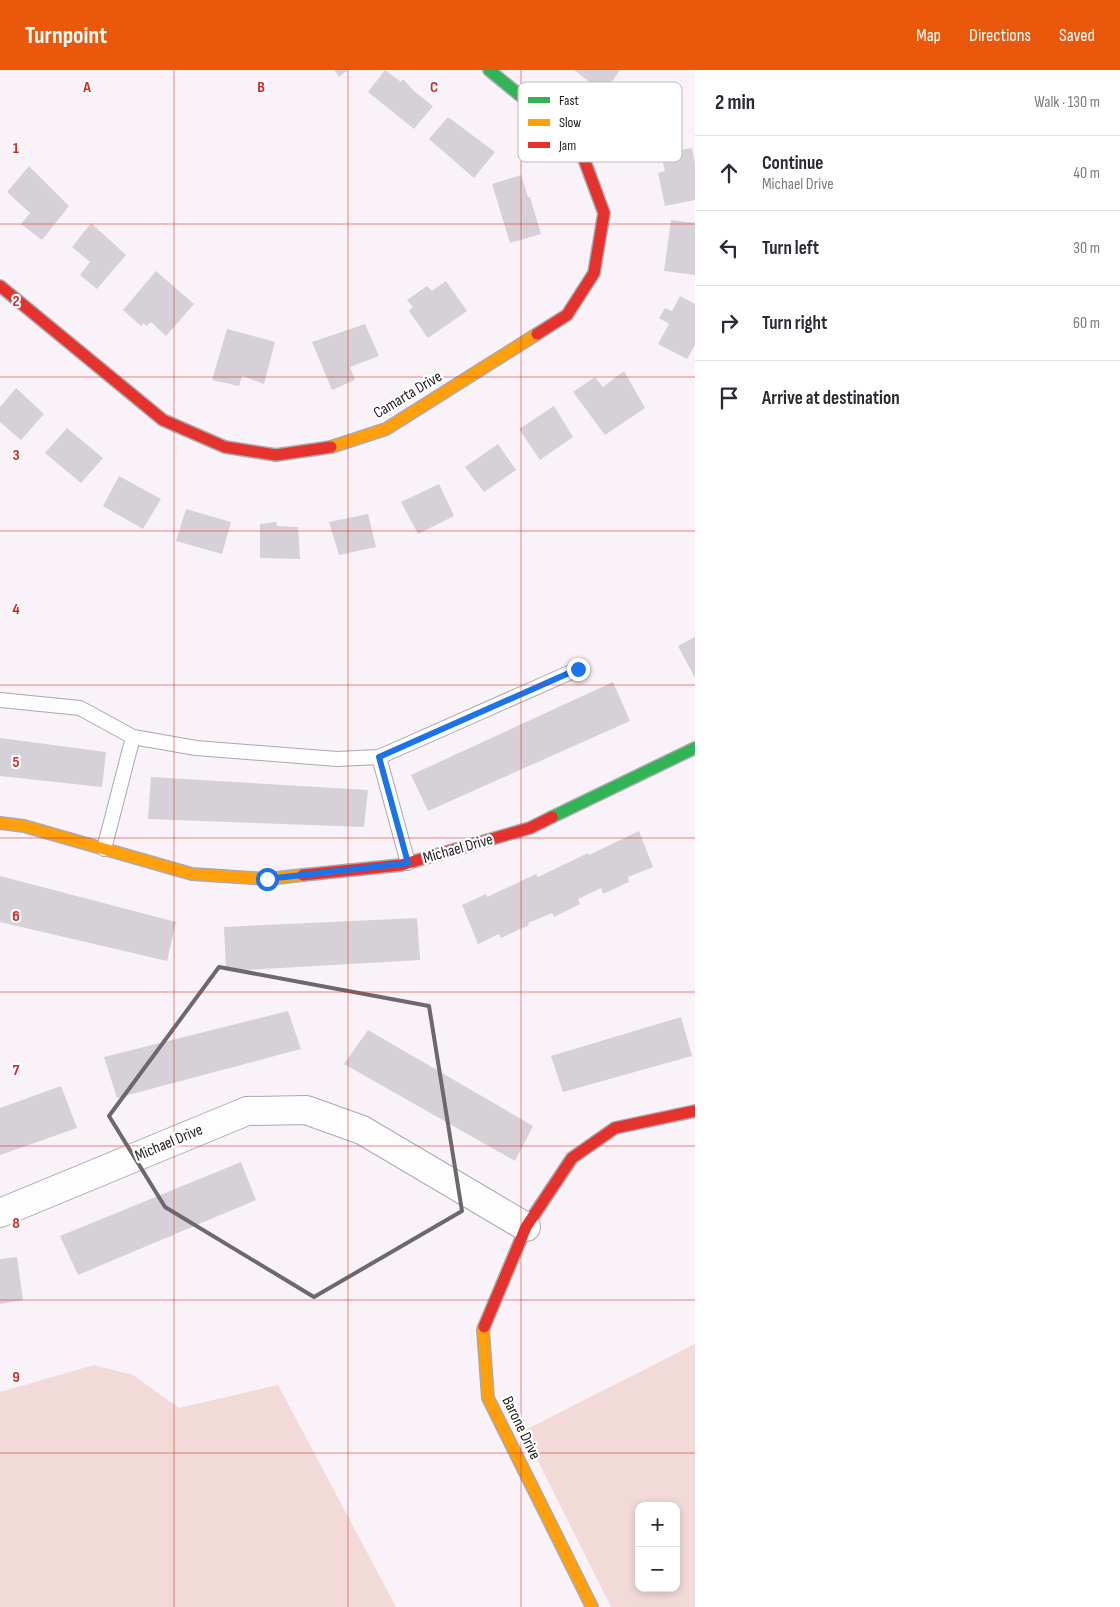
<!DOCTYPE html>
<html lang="en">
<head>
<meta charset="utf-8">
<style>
	:root { --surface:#fff; --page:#f2f2f3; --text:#2b2b33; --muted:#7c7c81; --line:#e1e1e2; --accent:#ea580c }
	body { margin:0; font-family:"Sofia Sans Condensed",sans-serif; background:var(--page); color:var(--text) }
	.controls { position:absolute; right:15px; bottom:15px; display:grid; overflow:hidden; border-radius:10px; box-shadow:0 2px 8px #0003 }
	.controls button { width:45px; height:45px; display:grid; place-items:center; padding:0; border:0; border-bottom:1px solid var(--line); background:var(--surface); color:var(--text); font:25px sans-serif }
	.stop { position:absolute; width:15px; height:15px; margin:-11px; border:4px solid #1a73e8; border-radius:50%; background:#fff }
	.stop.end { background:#1a73e8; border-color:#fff; box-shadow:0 1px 5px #0008 }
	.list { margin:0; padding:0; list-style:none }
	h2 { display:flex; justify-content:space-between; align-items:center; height:65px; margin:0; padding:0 20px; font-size:21px }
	h2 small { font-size:16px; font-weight:400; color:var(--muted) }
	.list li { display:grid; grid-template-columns:32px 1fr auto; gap:15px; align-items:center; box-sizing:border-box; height:75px; padding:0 20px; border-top:1px solid var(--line) }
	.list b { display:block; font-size:19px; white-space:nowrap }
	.list p { margin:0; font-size:16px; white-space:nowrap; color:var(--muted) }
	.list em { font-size:16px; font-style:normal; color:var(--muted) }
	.icon { flex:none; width:28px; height:28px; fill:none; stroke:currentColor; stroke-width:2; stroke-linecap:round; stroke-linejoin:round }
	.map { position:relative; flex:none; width:695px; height:1537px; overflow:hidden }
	header { display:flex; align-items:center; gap:30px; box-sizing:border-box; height:70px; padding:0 25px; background:var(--accent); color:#fff }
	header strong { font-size:24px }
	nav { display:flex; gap:28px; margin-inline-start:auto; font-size:18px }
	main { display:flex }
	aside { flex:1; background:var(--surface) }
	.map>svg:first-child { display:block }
	.green { fill:#f1dad8; fill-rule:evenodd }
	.building { fill:#d5d1d6 }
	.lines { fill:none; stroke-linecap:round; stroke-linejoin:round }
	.lane-casing { stroke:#aba8ab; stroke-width:16 }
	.street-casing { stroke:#aba8ab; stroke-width:30 }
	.fast-casing { stroke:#aba8ab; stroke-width:14 }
	.slow-casing { stroke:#aba8ab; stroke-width:14 }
	.jam-casing { stroke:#aba8ab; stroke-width:14 }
	.lane { stroke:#fefdfe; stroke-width:14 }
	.street { stroke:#fefdfe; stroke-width:28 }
	.fast { stroke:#30b455; stroke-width:11 }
	.slow { stroke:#ff9f0a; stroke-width:11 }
	.jam { stroke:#e5322d; stroke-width:11 }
	.route { stroke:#1a73e8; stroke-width:6 }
	.marked { fill:none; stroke:#6d686d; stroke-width:4; stroke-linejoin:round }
	.grid { fill:none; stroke:#d62828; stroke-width:1; stroke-opacity:0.55 }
	.labels { text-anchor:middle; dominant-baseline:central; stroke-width:4.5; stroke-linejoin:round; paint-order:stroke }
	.street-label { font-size:16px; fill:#211d21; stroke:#fff }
	.key { fill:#fff; stroke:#bcbbbc; stroke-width:1 }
	.key-label { font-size:14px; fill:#211d21 }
	.grid-label { font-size:16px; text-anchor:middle; font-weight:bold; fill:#d62828; stroke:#fff; stroke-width:4.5; stroke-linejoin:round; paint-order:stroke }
</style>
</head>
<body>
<header>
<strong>Turnpoint</strong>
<nav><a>Map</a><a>Directions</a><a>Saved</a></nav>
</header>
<main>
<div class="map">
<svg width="695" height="1537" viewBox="0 0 695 1537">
	<rect width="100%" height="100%" fill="#f9f3f9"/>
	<path class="green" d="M 695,1274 L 695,1537 L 611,1537 L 523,1361 ZM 639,1436 L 676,1436 L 676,1518 L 639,1518 Z
		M 94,1295 L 133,1305 L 179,1338 L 278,1315 L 396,1537 L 0,1537 L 0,1322 Z"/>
	<path class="building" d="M 334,0 L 348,0 L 339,7 Z
		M 385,0 L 401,12 L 403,9 L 414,21 L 433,36 L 414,59 L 368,22 Z
		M 574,0 L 620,0 L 604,23 Z
		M 448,47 L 495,82 L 474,108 L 429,69 Z
		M 692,78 L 695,94 L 695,130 L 665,136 L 658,103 L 665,101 L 661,84 Z
		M 29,96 L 69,136 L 42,170 L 21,154 L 30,143 L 7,122 Z
		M 521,105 L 528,127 L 530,127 L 541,164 L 510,173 L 492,114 Z
		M 671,150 L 695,153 L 695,205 L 664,201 Z
		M 91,153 L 126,185 L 97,219 L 80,205 L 90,192 L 72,177 Z
		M 156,201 L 194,234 L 166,266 L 151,252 L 146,256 L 144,253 L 141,256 L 123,240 Z
		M 446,211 L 467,241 L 428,268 L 409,241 L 413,237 L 407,230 L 427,216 L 432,221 Z
		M 680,226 L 695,234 L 695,275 L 687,289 L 658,274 L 669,254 L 659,248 L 665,238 L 672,241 Z
		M 365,254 L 379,286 L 350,297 L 355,310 L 332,320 L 312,272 Z
		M 227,259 L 275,272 L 264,314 L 242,306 L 239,316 L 212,310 Z
		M 624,301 L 645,338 L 605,365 L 573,322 L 595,307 L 603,317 Z
		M 16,318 L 44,344 L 21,370 L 0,352 L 0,337 Z
		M 554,336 L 573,367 L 540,390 L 519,359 Z
		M 67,358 L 103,388 L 81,413 L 45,383 Z
		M 498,374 L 516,400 L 484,422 L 465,397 Z
		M 119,406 L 161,429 L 143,459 L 103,436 Z
		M 439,414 L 454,446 L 418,464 L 401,432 Z
		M 186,439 L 231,452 L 222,484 L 176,471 Z
		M 368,444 L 376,477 L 339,485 L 329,452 Z
		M 276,452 L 277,456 L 298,457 L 300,489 L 260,488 L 260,454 Z
		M 695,567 L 695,608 L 678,576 Z
		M 613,612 L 630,651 L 428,741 L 411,705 Z
		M 0,668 L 106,682 L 102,717 L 0,706 Z
		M 151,707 L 368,720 L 364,757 L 148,749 Z
		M 639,761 L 653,797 L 628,807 L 629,812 L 603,824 L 601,818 L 578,829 L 580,834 L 554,847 L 552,843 L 528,853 L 529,855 L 501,868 L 499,864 L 478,874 L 462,835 L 486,824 L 487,827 L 536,804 L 538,807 L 588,783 L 589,785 Z
		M 0,806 L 176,852 L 167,891 L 0,852 Z
		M 417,848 L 420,890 L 226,901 L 224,857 Z
		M 288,941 L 301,979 L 117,1028 L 104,987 Z
		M 681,947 L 692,986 L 563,1022 L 551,986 Z
		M 368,960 L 533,1056 L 515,1091 L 344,994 Z
		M 61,1016 L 77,1058 L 0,1085 L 0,1038 Z
		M 241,1092 L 256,1130 L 78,1205 L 60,1166 Z
		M 17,1187 L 23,1230 L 0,1234 L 0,1189 Z"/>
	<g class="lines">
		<defs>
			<path id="lane" d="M 0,630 L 80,638 L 133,667 L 196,678 L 337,689 L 379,687
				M 104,779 L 133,667
				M 408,793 L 379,687 L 578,599"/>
			<path id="street" d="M 0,1143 L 247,1041 L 306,1040 L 362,1060 L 526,1157"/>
			<path id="fast" d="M 489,0 L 572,68
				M 552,747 L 695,678"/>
			<path id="slow" d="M 331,377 L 386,359 L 537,264
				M 0,753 L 24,756 L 192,804 L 267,809 L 303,805
				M 484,1257 L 483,1260 L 488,1328 L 592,1537"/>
			<path id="jam" d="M 0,216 L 163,350 L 225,377 L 276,385 L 331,377
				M 537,264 L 567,245 L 594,203 L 604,143 L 578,73 L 572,68
				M 303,805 L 401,795 L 530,758 L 552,747
				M 484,1257 L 526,1157 L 572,1088 L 615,1058 L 695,1041"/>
		</defs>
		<use href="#lane" class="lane-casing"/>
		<use href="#street" class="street-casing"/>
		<use href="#fast" class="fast-casing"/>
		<use href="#slow" class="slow-casing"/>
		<use href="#jam" class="jam-casing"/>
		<use href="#lane" class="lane"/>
		<use href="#street" class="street"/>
		<use href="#fast" class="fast"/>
		<use href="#slow" class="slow"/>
		<use href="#jam" class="jam"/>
	</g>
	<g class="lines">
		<path class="route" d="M 267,809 L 408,793 L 379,687 L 578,599"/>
	</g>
	<path class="marked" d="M 219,897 L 429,936 L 462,1141 L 314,1227 L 165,1137 L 109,1046 Z"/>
	<path class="grid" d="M 174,0 L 174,1537M 348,0 L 348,1537M 521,0 L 521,1537M 0,154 L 695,154M 0,307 L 695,307M 0,461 L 695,461M 0,615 L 695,615M 0,768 L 695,768M 0,922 L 695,922M 0,1076 L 695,1076M 0,1230 L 695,1230M 0,1383 L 695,1383"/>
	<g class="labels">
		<g class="street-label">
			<text transform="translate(408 325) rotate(-31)">Camarta Drive</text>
			<text transform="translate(458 779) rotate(-16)">Michael Drive</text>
			<text transform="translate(169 1073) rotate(-23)">Michael Drive</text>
			<text transform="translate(521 1358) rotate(64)">Barone Drive</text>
		</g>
	</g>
	<rect x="518" y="12" width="164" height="80" rx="8" class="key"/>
	<rect x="528" y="27" width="22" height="6" fill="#30b455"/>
	<rect x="528" y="49" width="22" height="7" fill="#ff9f0a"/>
	<rect x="528" y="72" width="22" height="6" fill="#e5322d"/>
	<g class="key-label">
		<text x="559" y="35">Fast</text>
		<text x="559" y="57">Slow</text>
		<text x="559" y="80">Jam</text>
	</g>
	<g class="grid-label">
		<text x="87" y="22">A</text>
		<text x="261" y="22">B</text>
		<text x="434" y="22">C</text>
		<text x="16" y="83">1</text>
		<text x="16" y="236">2</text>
		<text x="16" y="390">3</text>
		<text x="16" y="544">4</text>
		<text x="16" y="697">5</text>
		<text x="16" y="851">6</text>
		<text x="16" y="1005">7</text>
		<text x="16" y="1158">8</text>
		<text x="16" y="1312">9</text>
	</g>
</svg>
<div class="controls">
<button>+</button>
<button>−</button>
</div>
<div class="stop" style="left:267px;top:809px"></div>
<div class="stop end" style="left:578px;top:599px"></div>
</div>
<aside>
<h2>2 min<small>Walk · 130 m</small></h2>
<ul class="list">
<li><svg class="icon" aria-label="ahead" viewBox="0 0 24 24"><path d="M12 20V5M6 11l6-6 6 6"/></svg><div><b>Continue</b><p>Michael Drive</p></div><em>40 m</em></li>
<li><svg class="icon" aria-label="left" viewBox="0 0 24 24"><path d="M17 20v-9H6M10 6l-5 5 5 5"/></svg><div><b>Turn left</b></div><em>30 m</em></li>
<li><svg class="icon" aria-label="right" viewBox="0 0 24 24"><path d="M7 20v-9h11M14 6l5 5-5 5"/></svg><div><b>Turn right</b></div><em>60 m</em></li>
<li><svg class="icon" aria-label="arrive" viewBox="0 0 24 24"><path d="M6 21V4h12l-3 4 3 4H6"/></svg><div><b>Arrive at destination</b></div></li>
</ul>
</aside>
</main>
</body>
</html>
